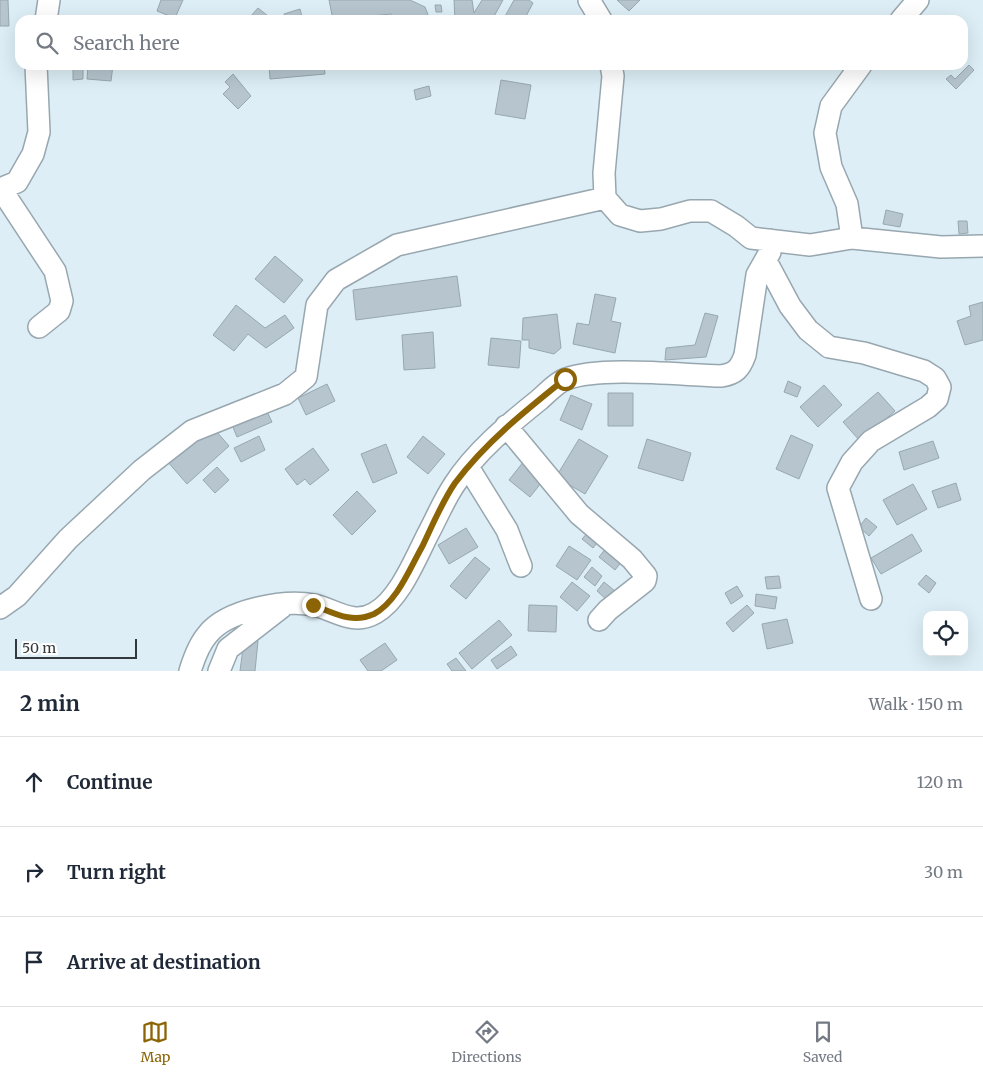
<!DOCTYPE html>
<html lang="en">
<head>
<meta charset="utf-8">
<style>
	:root { --surface:#fff; --page:#f2f2f3; --text:#1f2937; --muted:#747a83; --line:#e0e1e3; --accent:#8c6406 }
	body { margin:0; font-family:Merriweather,serif; background:var(--page); color:var(--text) }
	.controls { position:absolute; right:15px; bottom:15px; display:grid; overflow:hidden; border-radius:10px; box-shadow:0 5px 20px #0002 }
	.controls button { width:45px; height:45px; display:grid; place-items:center; padding:0; border:0; border-bottom:1px solid var(--line); background:var(--surface); color:var(--text); font:25px sans-serif }
	.scale { position:absolute; left:15px; bottom:12px; width:122px; box-sizing:border-box; padding-left:5px; border:2px solid #32383b; border-top:0; font-size:14px; line-height:18px; white-space:nowrap; color:#32383b; -webkit-text-stroke:4px #fff; paint-order:stroke }
	.stop { position:absolute; width:15px; height:15px; margin:-11px; border:4px solid #8c6406; border-radius:50%; background:#fff }
	.stop.end { background:#8c6406; border-color:#fff; box-shadow:0 1px 5px #0008 }
	.list { margin:0; padding:0; list-style:none }
	h2 { display:flex; justify-content:space-between; align-items:center; height:65px; margin:0; padding:0 20px; font-size:21px }
	h2 small { font-size:16px; font-weight:400; color:var(--muted) }
	.list li { display:grid; grid-template-columns:32px 1fr auto; gap:15px; align-items:center; box-sizing:border-box; height:90px; padding:0 20px; border-top:1px solid var(--line) }
	.list b { display:block; font-size:19px; white-space:nowrap }
	.list em { font-size:16px; font-style:normal; color:var(--muted) }
	.icon { flex:none; width:28px; height:28px; fill:none; stroke:currentColor; stroke-width:2; stroke-linecap:round; stroke-linejoin:round }
	.map { position:relative; flex:none; width:983px; height:671px; overflow:hidden }
	.search { position:absolute; background:var(--surface); box-shadow:0 5px 20px #0002; left:15px; right:15px; top:15px; height:55px; display:flex; align-items:center; gap:12px; box-sizing:border-box; padding:0 18px; border-radius:15px; color:var(--muted); font-size:19px }
	.sheet { height:335px; background:var(--surface) }
	nav { display:flex; justify-content:space-around; align-items:center; box-sizing:border-box; height:70px; border-top:1px solid var(--line); background:var(--surface); font-size:14px; color:var(--muted) }
	nav a { display:grid; justify-items:center; gap:2px }
	nav .on { color:var(--accent) }
	.map>svg:first-child { display:block }
	.building { fill:#b6c5ce; stroke:#98a8b0 }
	.lines { fill:none; stroke-linecap:round; stroke-linejoin:round }
	.minor-casing { stroke:#98a7af; stroke-width:24 }
	.minor { stroke:#fff; stroke-width:21 }
	.route { stroke:#8c6406; stroke-width:6 }
</style>
</head>
<body>
<div class="map">
<svg width="983" height="671" viewBox="0 0 983 671">
	<rect width="100%" height="100%" fill="#ddeef6"/>
	<path class="building" d="M 0,0 L 8,0 L 9,26 L 0,26 Z
		M 161,0 L 183,0 L 175,18 L 157,11 Z
		M 329,0 L 410,0 L 425,7 L 430,20 L 394,20 L 391,14 L 333,20 Z
		M 454,0 L 472,0 L 474,13 L 482,0 L 503,0 L 492,20 L 455,20 Z
		M 514,0 L 529,0 L 533,3 L 524,20 L 503,20 Z
		M 617,0 L 640,0 L 629,11 Z
		M 435,5 L 441,5 L 442,12 L 436,12 Z
		M 258,8 L 268,16 L 265,20 L 254,20 L 250,17 Z
		M 300,9 L 302,17 L 286,20 L 284,14 Z
		M 73,65 L 83,65 L 83,79 L 73,80 Z
		M 88,65 L 113,65 L 111,81 L 87,79 Z
		M 269,65 L 324,65 L 325,74 L 270,79 Z
		M 969,65 L 974,70 L 956,89 L 946,79 L 951,75 L 955,79 Z
		M 233,74 L 251,96 L 238,109 L 223,94 L 230,87 L 225,82 Z
		M 501,80 L 531,85 L 525,119 L 495,114 Z
		M 429,86 L 431,96 L 416,100 L 414,90 Z
		M 886,210 L 903,214 L 900,227 L 883,224 Z
		M 958,221 L 967,221 L 968,233 L 959,234 Z
		M 275,256 L 303,280 L 284,303 L 255,279 Z
		M 457,276 L 461,306 L 356,320 L 353,290 Z
		M 595,294 L 616,298 L 611,321 L 621,323 L 615,353 L 573,344 L 577,323 L 589,325 Z
		M 983,302 L 983,340 L 965,345 L 957,321 L 971,316 L 969,306 Z
		M 236,305 L 265,328 L 285,315 L 294,328 L 266,348 L 248,334 L 234,351 L 213,335 Z
		M 705,313 L 718,316 L 706,357 L 665,360 L 666,348 L 695,345 Z
		M 557,314 L 561,348 L 554,354 L 529,348 L 529,340 L 522,340 L 523,318 Z
		M 433,332 L 435,368 L 404,370 L 402,335 Z
		M 491,338 L 521,341 L 519,368 L 488,365 Z
		M 788,381 L 801,387 L 797,397 L 784,392 Z
		M 327,384 L 335,401 L 306,415 L 298,398 Z
		M 824,385 L 842,405 L 818,427 L 800,407 Z
		M 878,392 L 895,411 L 860,441 L 843,422 Z
		M 608,393 L 633,393 L 633,426 L 608,426 Z
		M 571,395 L 592,404 L 582,430 L 560,420 Z
		M 264,405 L 272,422 L 237,437 L 230,420 Z
		M 210,424 L 229,446 L 187,484 L 167,461 Z
		M 791,435 L 813,445 L 799,479 L 776,469 Z
		M 259,436 L 265,450 L 241,462 L 234,448 Z
		M 423,436 L 445,454 L 428,474 L 407,457 Z
		M 579,439 L 608,456 L 585,494 L 556,477 Z
		M 647,439 L 691,453 L 683,481 L 638,468 Z
		M 933,441 L 939,458 L 904,470 L 899,452 Z
		M 386,444 L 397,473 L 373,483 L 361,454 Z
		M 313,448 L 329,470 L 310,485 L 305,479 L 297,485 L 285,469 Z
		M 524,461 L 545,478 L 530,497 L 509,480 Z
		M 217,467 L 229,480 L 215,493 L 203,480 Z
		M 956,483 L 961,500 L 938,508 L 932,491 Z
		M 913,484 L 927,509 L 897,525 L 883,500 Z
		M 357,491 L 376,511 L 352,535 L 333,515 Z
		M 866,518 L 877,527 L 869,536 L 859,527 Z
		M 466,528 L 478,547 L 449,564 L 438,545 Z
		M 590,530 L 601,538 L 593,548 L 582,539 Z
		M 912,534 L 922,551 L 881,574 L 871,558 Z
		M 610,543 L 626,556 L 615,570 L 599,557 Z
		M 569,546 L 591,560 L 577,580 L 556,566 Z
		M 475,557 L 490,569 L 466,599 L 450,586 Z
		M 592,567 L 602,576 L 595,586 L 584,577 Z
		M 926,575 L 936,583 L 929,593 L 918,584 Z
		M 779,576 L 781,588 L 767,589 L 765,577 Z
		M 572,582 L 590,596 L 577,611 L 560,597 Z
		M 604,582 L 615,591 L 607,600 L 597,591 Z
		M 737,586 L 743,596 L 731,604 L 725,593 Z
		M 756,594 L 777,597 L 775,609 L 755,606 Z
		M 529,605 L 557,606 L 556,632 L 528,631 Z
		M 747,605 L 754,613 L 733,632 L 726,623 Z
		M 787,619 L 793,643 L 767,649 L 762,624 Z
		M 499,620 L 512,635 L 472,669 L 459,653 Z
		M 244,640 L 258,641 L 255,671 L 240,671 Z
		M 385,643 L 397,660 L 381,671 L 368,671 L 360,660 Z
		M 511,646 L 517,655 L 497,669 L 491,660 Z
		M 456,658 L 466,671 L 452,671 L 447,664 Z"/>
	<g class="lines">
		<defs>
			<path id="minor" d="M 589,0 L 601,20
				M 46,20 L 49,0
				M 901,20 L 918,0
				M 611,65 L 613,76 L 604,173 L 605,198 L 620,215 L 640,221 L 661,219 L 690,211 L 711,211 L 736,226 L 751,238 L 810,245 L 852,238 L 847,204 L 831,167 L 825,133 L 831,106 L 861,65
				M 0,189 L 17,182 L 33,154 L 39,132 L 36,65
				M 1,189 L 55,271 L 62,301 L 59,311 L 39,327
				M 852,238 L 941,247 L 983,246
				M 766,261 L 790,306 L 808,330 L 829,347 L 864,353 L 924,371 L 935,378 L 940,387 L 937,399 L 928,407 L 871,441 L 852,462 L 838,488 L 871,599
				M 506,426 L 579,514 L 632,559 L 646,576 L 645,581 L 608,610 L 599,620
				M 468,467 L 507,530 L 521,566
				M 0,608 L 17,596 L 68,539 L 142,470 L 192,431 L 285,394 L 306,377 L 317,305 L 336,280 L 397,245 L 605,198
				M 190,671 C 194,658 199,644 208,634 C 227,610 285,599 314,605 C 336,610 353,626 375,613 C 400,599 416,557 429,532 C 437,517 444,500 454,485 C 475,452 509,424 539,400 C 547,393 557,382 566,379 C 601,366 681,375 721,376 C 735,374 740,369 745,355 L 757,275 L 770,252 L 770,240
				M 219,671 L 228,649 L 282,607"/>
		</defs>
		<use href="#minor" class="minor-casing"/>
		<use href="#minor" class="minor"/>
	</g>
	<g class="lines">
		<path class="route" d="M 313,605 C 334,613 352,624 374,614 C 397,602 410,568 422,547 C 432,526 442,502 455,483 C 486,442 525,411 565,379"/>
	</g>
</svg>
<div class="controls">
<button><svg class="icon" aria-label="locate" viewBox="0 0 24 24"><circle cx="12" cy="12" r="6"/><path d="M12 2v4M12 18v4M2 12h4M18 12h4"/></svg></button>
</div>
<div class="scale">50 m</div>
<div class="stop" style="left:565px;top:379px"></div>
<div class="stop end" style="left:313px;top:605px"></div>
<div class="search"><svg class="icon" aria-label="search" viewBox="0 0 24 24"><circle cx="10" cy="10" r="6"/><path d="M15 15l6 6"/></svg>Search here</div>
</div>
<section class="sheet">
<h2>2 min<small>Walk · 150 m</small></h2>
<ul class="list">
<li><svg class="icon" aria-label="ahead" viewBox="0 0 24 24"><path d="M12 20V5M6 11l6-6 6 6"/></svg><div><b>Continue</b></div><em>120 m</em></li>
<li><svg class="icon" aria-label="right" viewBox="0 0 24 24"><path d="M7 20v-9h11M14 6l5 5-5 5"/></svg><div><b>Turn right</b></div><em>30 m</em></li>
<li><svg class="icon" aria-label="arrive" viewBox="0 0 24 24"><path d="M6 21V4h12l-3 4 3 4H6"/></svg><div><b>Arrive at destination</b></div></li>
</ul>
</section>
<nav>
<a class="on"><svg class="icon" aria-label="map" viewBox="0 0 24 24"><path d="M3 6l6-2 6 2 6-2v14l-6 2-6-2-6 2zM9 4v14M15 6v14"/></svg>Map</a>
<a><svg class="icon" aria-label="directions" viewBox="0 0 24 24"><path d="M12 3l9 9-9 9-9-9zM9 14v-3h6M13 9l2 2-2 2"/></svg>Directions</a>
<a><svg class="icon" aria-label="saved" viewBox="0 0 24 24"><path d="M7 4h10v16l-5-4-5 4z"/></svg>Saved</a>
</nav>
</body>
</html>
